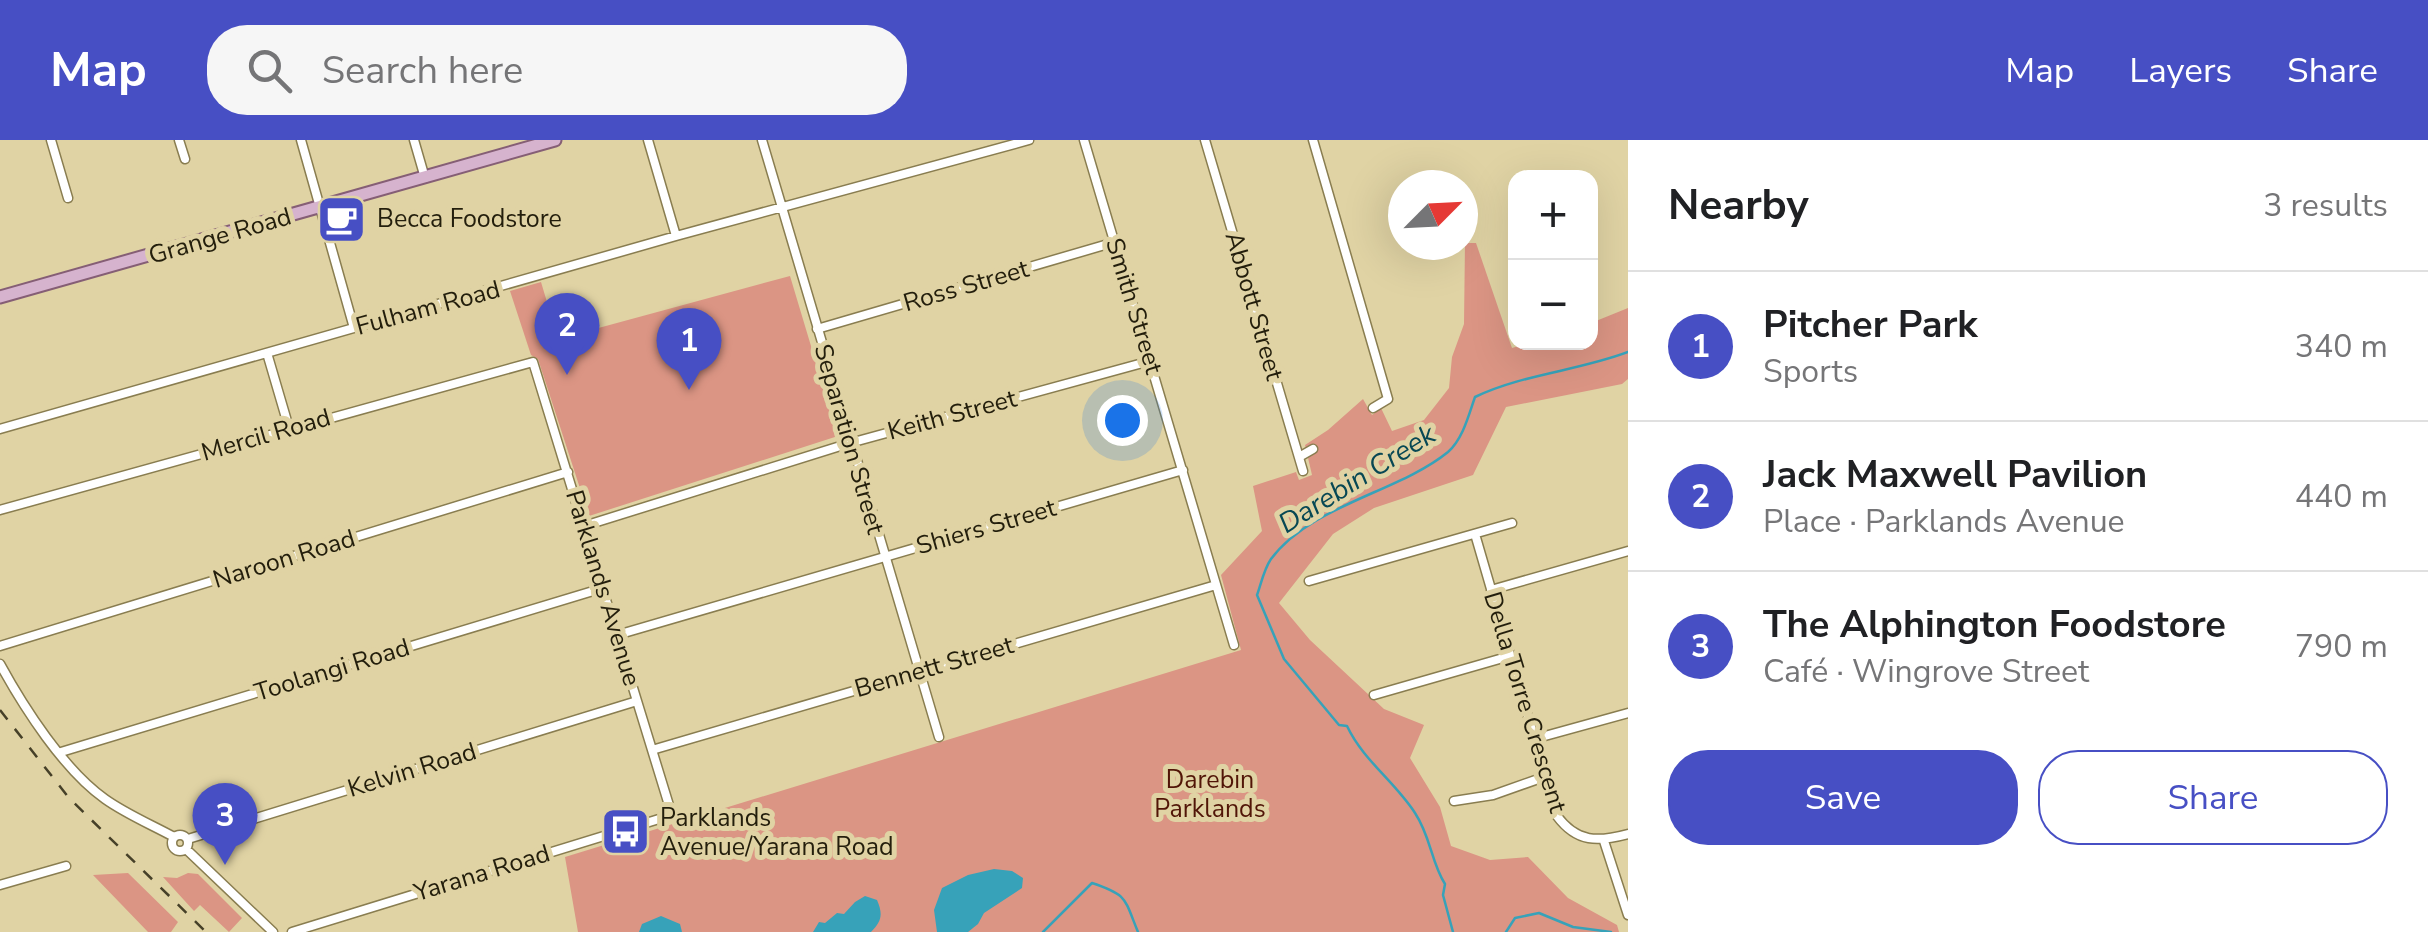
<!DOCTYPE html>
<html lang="en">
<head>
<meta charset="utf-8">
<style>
	:root { --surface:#fff; --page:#f6f6f6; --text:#202124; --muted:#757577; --line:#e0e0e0; --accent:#474fc4 }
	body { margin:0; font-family:"Nunito Sans",sans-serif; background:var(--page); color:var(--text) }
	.controls { position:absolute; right:30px; top:30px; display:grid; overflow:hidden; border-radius:20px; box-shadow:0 10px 40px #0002 }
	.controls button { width:90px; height:90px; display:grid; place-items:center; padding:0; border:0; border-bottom:2px solid var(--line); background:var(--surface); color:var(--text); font:50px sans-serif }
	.compass { position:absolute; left:1388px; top:30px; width:90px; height:90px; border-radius:50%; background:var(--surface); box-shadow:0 10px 40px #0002; rotate:66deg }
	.you { position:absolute; left:1122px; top:280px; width:35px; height:35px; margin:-25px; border:8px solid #fff; border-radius:50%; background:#1a73e8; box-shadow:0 0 0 15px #1a73e833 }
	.badge { display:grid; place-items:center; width:65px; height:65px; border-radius:50%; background:var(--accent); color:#fff; font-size:32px; font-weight:700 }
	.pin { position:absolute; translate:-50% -82px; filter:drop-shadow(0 2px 5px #0008) }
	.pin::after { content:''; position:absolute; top:52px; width:35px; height:30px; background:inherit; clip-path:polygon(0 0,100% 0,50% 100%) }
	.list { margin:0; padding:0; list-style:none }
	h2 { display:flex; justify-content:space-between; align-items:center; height:130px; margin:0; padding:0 40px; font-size:42px }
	h2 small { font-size:32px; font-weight:400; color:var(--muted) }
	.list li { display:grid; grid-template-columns:65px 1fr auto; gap:30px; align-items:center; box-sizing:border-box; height:150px; padding:0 40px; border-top:2px solid var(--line) }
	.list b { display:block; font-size:38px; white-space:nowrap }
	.list p { margin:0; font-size:32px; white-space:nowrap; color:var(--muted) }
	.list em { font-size:32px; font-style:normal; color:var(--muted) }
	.actions { display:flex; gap:20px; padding:30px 40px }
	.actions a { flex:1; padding:22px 0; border:2px solid var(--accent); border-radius:40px; text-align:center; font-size:35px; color:var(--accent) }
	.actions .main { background:var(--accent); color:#fff }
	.icon { flex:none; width:55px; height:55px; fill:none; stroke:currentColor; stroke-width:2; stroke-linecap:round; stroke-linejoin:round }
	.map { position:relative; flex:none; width:1628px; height:792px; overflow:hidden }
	header { display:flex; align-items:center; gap:60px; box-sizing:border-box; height:140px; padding:0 50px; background:var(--accent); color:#fff }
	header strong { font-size:48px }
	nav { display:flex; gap:55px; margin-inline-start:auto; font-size:35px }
	.search { width:700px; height:90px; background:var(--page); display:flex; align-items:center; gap:25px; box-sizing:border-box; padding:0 35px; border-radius:40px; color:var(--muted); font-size:38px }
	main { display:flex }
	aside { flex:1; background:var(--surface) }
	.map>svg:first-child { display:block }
	.green { fill:#db9584 }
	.water { fill:#37a2b9 }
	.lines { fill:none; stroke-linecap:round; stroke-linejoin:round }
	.stream { stroke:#37a2b9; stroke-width:2.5 }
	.minor-casing { stroke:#897d50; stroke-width:11 }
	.primary-casing { stroke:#855e75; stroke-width:15 }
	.minor { stroke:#fff; stroke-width:8 }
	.primary { stroke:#d6b3ce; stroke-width:11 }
	.rail { stroke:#464028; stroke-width:2.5; stroke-dasharray:12 12; stroke-linecap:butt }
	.labels { text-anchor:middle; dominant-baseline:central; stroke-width:10; stroke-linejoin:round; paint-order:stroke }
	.poi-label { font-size:25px; fill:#231e0c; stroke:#e0d3a4; text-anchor:start }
	.street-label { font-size:25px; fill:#231e0c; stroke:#e0d3a4 }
	.park-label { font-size:25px; fill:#511507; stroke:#e0d3a4 }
	.water-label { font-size:28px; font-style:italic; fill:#074854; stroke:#e0d3a4 }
</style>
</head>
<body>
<header>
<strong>Map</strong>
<div class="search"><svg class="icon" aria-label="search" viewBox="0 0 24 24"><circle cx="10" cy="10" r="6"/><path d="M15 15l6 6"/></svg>Search here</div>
<nav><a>Map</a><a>Layers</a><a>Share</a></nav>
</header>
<main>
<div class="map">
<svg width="1628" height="792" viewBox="0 0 1628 792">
	<rect width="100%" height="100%" fill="#e0d3a4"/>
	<path class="green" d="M 1465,103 L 1476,103 L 1512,208 L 1529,203 L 1590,202 L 1591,183 L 1628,168 L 1628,239 L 1622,244 L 1506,267 L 1473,335 L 1374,368 L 1333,394 L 1279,463 L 1310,500 L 1384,569 L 1424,585 L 1410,618 L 1440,667 L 1451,706 L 1490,720 L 1528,717 L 1568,758 L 1617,785 L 1619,792 L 578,792 L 565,717 L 1241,510 L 1221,435 L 1262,391 L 1253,346 L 1296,332 L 1299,340 L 1312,335 L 1305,305 L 1328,290 L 1363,259 L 1372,275 L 1381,268 L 1392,291 L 1424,280 L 1449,248 L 1452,217 L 1464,184 Z
		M 790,136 L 838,296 L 589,376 L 538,219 L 531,215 L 510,151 L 541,142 L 558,199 Z
		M 128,733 L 178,782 L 171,792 L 148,792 L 93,735 Z
		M 188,733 L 198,734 L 242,778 L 229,792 L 200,765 L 194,771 L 163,737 L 177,738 Z"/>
	<path class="water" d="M 994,729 L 1012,731 L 1023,738 L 1022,748 L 984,773 L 978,784 L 968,792 L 937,792 L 934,770 L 942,748 L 968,735 Z
		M 865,756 L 877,760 C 883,774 882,781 871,792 L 813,792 L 819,782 L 825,783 L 837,773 L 844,774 L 855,762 Z
		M 661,776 L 680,784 L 682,792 L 639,792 L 642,784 Z"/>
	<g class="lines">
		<path class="stream" d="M 1043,792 L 1092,743 C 1128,755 1124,758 1138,792
			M 1453,792 L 1443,755 L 1445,744 C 1431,722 1431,697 1415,673 C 1395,642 1363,620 1347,586 L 1339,585 L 1284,519 L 1257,455 C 1261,444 1264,429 1271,419 C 1311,365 1399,352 1448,312 C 1463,299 1469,274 1475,257 C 1523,234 1578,231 1628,212
			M 1506,792 L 1515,778 L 1539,773 L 1573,787 L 1611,792"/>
		<defs>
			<path id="minor" d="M 51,0 L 68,58
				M 179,0 L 185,19
				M 301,0 L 354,188
				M 414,0 L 425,38
				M 648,0 L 676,96
				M 762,0 L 939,597
				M 1084,0 L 1234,505
				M 1205,0 L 1303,331
				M 1313,0 L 1388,259 L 1373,268
				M 817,189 L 1115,102
				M 267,213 L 289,288
				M 0,289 L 676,96 L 1029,0
				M 1299,317 L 1313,309
				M 0,370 L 533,222 L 672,675 L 292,792
				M 584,386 L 850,303 L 1150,221
				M 1475,394 L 1557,676 C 1577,703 1598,702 1628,694
				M 1309,441 L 1512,383
				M 1491,450 L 1628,411
				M 617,495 L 1183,330
				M 0,506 L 568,332
				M 0,524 C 24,568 64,630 105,659 C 126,674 152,685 174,697
				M 1374,555 L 1510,516
				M 1534,599 L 1628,573
				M 652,610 L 1216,445
				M 61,612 L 603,448
				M 1454,661 L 1493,655 L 1544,637
				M172 703a8 8 0 1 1 16 0a8 8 0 1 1-16 0Z
				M 188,699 L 637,561
				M 1604,701 L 1628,775
				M 186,709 L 273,792
				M 0,745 L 66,726"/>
			<path id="primary" d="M 0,157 L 555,0"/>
		</defs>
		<use href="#minor" class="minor-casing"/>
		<use href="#primary" class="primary-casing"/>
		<use href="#minor" class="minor"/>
		<use href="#primary" class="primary"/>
		<path class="rail" d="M 0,570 L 69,658 L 206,792"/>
	</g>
	<defs>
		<symbol id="cafe-square" viewBox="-11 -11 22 22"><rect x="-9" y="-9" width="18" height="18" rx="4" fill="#474fc4" stroke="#e0d3a4"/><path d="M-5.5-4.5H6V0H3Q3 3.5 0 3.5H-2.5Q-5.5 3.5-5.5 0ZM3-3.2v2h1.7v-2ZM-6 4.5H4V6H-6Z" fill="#fff"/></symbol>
		<symbol id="bus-square" viewBox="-11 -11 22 22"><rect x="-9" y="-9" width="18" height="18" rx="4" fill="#474fc4" stroke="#e0d3a4"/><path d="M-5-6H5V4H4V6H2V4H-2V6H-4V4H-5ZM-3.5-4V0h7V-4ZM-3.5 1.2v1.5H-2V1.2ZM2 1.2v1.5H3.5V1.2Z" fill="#fff"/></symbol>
	</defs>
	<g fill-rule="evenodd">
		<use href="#cafe-square" x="314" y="52" width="55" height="55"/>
		<use href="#bus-square" x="598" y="664" width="55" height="55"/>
	</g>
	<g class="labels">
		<g class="poi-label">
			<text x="377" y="79">Becca Foodstore</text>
			<text x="660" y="678">Parklands<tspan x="660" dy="29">Avenue/Yarana Road</tspan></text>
		</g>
		<g class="street-label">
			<text transform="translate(220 96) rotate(-16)">Grange Road</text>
			<text transform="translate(966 146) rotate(-16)">Ross Street</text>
			<text transform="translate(1134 166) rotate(73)">Smith Street</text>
			<text transform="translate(1254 166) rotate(74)">Abbott Street</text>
			<text transform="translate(428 168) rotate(-15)">Fulham Road</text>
			<text transform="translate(952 275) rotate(-15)">Keith Street</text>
			<text transform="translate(266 295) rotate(-16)">Mercil Road</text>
			<text transform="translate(849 299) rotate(74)">Separation Street</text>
			<text transform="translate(986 387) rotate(-16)">Shiers Street</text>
			<text transform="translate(284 419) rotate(-17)">Naroon Road</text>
			<text transform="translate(603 448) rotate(73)">Parklands Avenue</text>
			<text transform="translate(934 527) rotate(-16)">Bennett Street</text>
			<text transform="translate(332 530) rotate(-17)">Toolangi Road</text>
			<text transform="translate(1525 562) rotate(73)">Della Torre Crescent</text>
			<text transform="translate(412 630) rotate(-17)">Kelvin Road</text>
			<text transform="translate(482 733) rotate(-17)">Yarana Road</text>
		</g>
		<g class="park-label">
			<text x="1210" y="640">Darebin<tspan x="1210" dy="29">Parklands</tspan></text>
		</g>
		<g class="water-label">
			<text transform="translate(1357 339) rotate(-32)">Darebin Creek</text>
		</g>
	</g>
</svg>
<div class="controls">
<button>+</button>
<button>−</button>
</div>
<svg class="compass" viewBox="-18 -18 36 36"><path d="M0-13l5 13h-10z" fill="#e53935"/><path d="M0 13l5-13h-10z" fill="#757577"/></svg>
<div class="you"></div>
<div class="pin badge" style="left:689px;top:250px">1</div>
<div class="pin badge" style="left:567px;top:235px">2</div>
<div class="pin badge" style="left:225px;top:725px">3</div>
</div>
<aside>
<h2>Nearby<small>3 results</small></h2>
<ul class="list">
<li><span class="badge">1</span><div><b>Pitcher Park</b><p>Sports</p></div><em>340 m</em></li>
<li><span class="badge">2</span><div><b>Jack Maxwell Pavilion</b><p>Place · Parklands Avenue</p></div><em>440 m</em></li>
<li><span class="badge">3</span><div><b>The Alphington Foodstore</b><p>Café · Wingrove Street</p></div><em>790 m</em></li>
</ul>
<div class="actions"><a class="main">Save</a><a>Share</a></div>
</aside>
</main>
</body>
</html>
